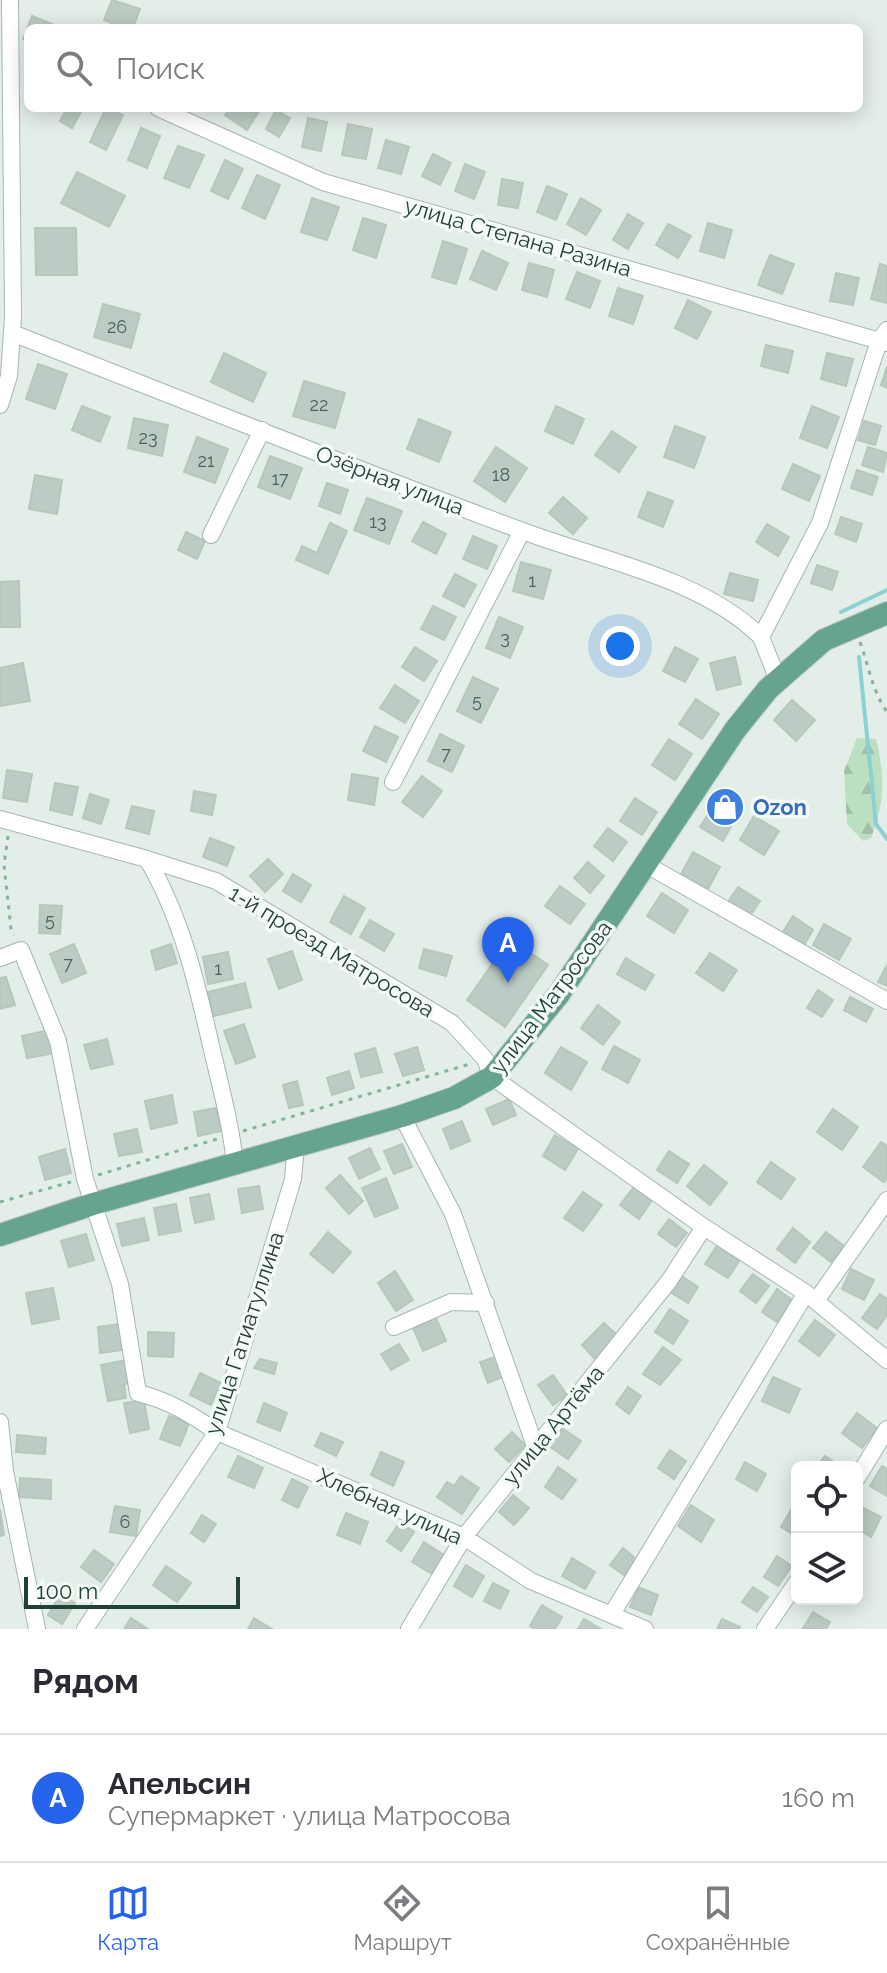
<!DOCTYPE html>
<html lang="ru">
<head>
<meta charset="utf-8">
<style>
	:root { --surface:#fff; --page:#f7f7f7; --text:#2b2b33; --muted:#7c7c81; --line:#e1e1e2; --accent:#2563eb }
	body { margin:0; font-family:Raleway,sans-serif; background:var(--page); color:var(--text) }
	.controls { position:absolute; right:24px; bottom:24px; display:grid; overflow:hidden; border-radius:12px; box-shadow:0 4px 20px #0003 }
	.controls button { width:72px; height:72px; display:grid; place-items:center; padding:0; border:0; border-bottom:2px solid var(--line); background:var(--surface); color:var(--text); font:40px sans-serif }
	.scale { position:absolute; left:24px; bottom:20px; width:216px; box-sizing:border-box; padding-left:8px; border:4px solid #234034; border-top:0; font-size:22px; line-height:28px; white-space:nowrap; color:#234034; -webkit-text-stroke:6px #f4faf6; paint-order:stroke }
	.you { position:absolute; left:620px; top:646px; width:28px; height:28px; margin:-20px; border:6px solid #fff; border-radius:50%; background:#1a73e8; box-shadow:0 0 0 12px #1a73e833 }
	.badge { display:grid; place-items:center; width:52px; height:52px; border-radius:50%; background:var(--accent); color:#fff; font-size:26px; font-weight:700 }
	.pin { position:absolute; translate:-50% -66px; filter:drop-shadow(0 2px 4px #0008) }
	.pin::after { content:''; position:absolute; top:42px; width:28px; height:24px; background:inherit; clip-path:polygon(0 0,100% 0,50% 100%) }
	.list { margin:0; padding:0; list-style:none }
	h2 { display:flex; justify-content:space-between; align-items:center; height:104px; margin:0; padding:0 32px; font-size:34px }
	h2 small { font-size:26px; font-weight:400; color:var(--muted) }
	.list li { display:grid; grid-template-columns:52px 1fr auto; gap:24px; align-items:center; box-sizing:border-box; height:128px; padding:0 32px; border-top:2px solid var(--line) }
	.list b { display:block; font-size:30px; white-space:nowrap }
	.list p { margin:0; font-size:26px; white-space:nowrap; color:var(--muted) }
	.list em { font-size:26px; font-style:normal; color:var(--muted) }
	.icon { flex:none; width:44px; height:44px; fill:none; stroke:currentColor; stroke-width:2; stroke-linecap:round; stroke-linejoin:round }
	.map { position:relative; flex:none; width:887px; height:1629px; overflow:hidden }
	.search { position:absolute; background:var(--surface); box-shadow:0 4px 20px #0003; left:24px; right:24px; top:24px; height:88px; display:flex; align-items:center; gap:20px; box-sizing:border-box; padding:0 28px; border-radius:12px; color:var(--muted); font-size:30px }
	.sheet { height:232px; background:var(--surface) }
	nav { display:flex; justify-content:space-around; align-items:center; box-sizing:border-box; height:112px; border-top:2px solid var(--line); background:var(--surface); font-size:22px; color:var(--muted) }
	nav a { display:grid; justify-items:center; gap:4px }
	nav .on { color:var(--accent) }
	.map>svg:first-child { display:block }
	.forest { fill:url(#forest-firs) }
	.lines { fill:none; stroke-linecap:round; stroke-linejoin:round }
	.stream { stroke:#8bd1d3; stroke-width:4 }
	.building { fill:#bccbc3; stroke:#b6c7be; stroke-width:2 }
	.minor-casing { stroke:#a6b6ae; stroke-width:18 }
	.major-casing { stroke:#c1cac6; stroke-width:24 }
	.path { stroke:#83b29e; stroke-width:3; stroke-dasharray:4 6; stroke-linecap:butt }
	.minor { stroke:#fff; stroke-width:16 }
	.major { stroke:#67a48d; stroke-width:22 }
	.labels { text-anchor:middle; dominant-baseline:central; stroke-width:7; stroke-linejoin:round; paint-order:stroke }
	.number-label { font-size:18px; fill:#496358 }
	.street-label { font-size:22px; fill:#234034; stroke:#f4faf6 }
	.shop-label { font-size:22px; font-weight:bold; fill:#366cbe; stroke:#f4faf6; text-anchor:start }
</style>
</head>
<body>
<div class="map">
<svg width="887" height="1629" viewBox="0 0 887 1629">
	<defs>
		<pattern id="forest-firs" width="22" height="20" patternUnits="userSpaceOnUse" patternTransform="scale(2)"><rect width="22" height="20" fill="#bcdfc1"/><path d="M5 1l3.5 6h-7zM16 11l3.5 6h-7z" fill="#a1c0a6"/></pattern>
	</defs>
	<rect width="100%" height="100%" fill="#e4eee8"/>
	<path class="forest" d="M 857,738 L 876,739 C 885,777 885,802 871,838 L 863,841 L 847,824 L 844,771 Z"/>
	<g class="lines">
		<path class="stream" d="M 841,612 L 887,590
			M 859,657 L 876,824 L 887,839"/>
	</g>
	<path class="building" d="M 112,0 L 140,9 L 133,28 L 123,28 L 104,20 Z
		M 32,16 L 57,26 L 56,28 L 28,28 L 28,41 L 23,39 Z
		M 67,108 L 83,108 L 72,128 L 60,121 Z
		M 106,108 L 123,115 L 106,150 L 90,142 Z
		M 230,108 L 261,108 L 247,130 L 225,115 Z
		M 276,110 L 290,118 L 279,137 L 266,129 Z
		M 308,118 L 327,122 L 321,151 L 302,147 Z
		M 348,124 L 372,129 L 366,159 L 342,155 Z
		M 141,128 L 160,136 L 147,168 L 128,160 Z
		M 386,140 L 409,147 L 401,174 L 378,168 Z
		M 178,146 L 204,155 L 189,188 L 164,178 Z
		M 433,154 L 451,163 L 440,185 L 422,176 Z
		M 225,160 L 243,169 L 228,199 L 211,191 Z
		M 465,164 L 485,172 L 474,199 L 455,191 Z
		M 77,172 L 125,196 L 109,227 L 61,203 Z
		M 257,175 L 280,185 L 265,219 L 242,208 Z
		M 502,179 L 523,183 L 518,208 L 498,205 Z
		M 547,186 L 567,194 L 556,220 L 537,212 Z
		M 312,198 L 339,207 L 327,240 L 301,232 Z
		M 581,198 L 601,210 L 586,235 L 567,224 Z
		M 628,214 L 643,223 L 628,249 L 613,240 Z
		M 363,218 L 386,225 L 376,258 L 353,250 Z
		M 708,223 L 732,230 L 724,258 L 700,251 Z
		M 668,224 L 691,236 L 678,258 L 656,245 Z
		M 35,228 L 76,228 L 77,275 L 36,275 Z
		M 443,241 L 467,249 L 456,284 L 432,277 Z
		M 482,251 L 508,263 L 496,290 L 470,279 Z
		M 770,255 L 794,264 L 782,294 L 758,285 Z
		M 529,263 L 554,270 L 547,297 L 522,290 Z
		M 880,264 L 887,266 L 887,303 L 871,299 Z
		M 577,272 L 600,281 L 590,308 L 566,299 Z
		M 836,273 L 859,278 L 853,305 L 830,301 Z
		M 618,288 L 643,296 L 633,324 L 609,316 Z
		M 688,300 L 711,312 L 697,339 L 675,328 Z
		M 103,304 L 140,314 L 131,348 L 94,337 Z
		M 766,345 L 793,351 L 788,373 L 761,366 Z
		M 224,353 L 266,373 L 253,402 L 211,382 Z
		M 827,353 L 853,359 L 846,386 L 821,379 Z
		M 38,364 L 67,374 L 55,409 L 26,399 Z
		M 887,367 L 887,388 L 881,385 Z
		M 304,381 L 345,393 L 335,428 L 293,416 Z
		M 82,406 L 110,417 L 100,442 L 72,430 Z
		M 556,406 L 584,419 L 573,444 L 545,431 Z
		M 812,406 L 839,417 L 827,448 L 800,438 Z
		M 134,418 L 168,425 L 162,456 L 128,448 Z
		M 419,419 L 451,432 L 439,462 L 407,449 Z
		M 864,421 L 881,426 L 875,445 L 858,440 Z
		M 675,426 L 705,437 L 694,468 L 664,457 Z
		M 612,431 L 636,447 L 619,472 L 595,455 Z
		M 197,437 L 228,449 L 215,483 L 184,472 Z
		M 496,447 L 527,468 L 505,502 L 474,481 Z
		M 868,447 L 887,453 L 883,472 L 862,465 Z
		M 270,456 L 302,468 L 290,499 L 258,487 Z
		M 793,464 L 820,476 L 809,501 L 782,489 Z
		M 857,470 L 878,477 L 872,495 L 851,488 Z
		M 35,475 L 62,480 L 57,514 L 29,509 Z
		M 327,483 L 348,490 L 340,514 L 319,506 Z
		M 648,492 L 673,501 L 663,527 L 638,517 Z
		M 563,497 L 587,518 L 573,534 L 549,513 Z
		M 367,498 L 402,511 L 389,544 L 354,530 Z
		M 841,517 L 862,524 L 856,542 L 835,534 Z
		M 423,522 L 446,534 L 436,554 L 412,541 Z
		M 330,523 L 347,531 L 328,574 L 296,560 L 302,546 L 317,553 Z
		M 767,524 L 789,537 L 778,556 L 756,542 Z
		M 186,532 L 205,541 L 197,559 L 178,550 Z
		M 473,536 L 497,546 L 487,569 L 463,559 Z
		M 521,562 L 551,570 L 543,599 L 513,591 Z
		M 817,565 L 838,572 L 832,590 L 811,583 Z
		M 730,573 L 758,580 L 753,601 L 724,594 Z
		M 455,574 L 476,585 L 464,607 L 443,596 Z
		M 19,581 L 20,627 L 0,627 L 0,582 Z
		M 433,606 L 456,617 L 444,640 L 421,629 Z
		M 499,617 L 523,627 L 510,658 L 486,648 Z
		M 415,647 L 437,661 L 424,681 L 402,667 Z
		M 675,647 L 698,659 L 685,682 L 663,671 Z
		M 735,657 L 741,684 L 717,690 L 710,663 Z
		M 23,663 L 30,701 L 0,706 L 0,668 Z
		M 473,677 L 498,689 L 481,723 L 457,711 Z
		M 395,685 L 419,701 L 405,723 L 380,708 Z
		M 696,699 L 719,714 L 702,739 L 679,724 Z
		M 792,700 L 815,720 L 796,741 L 774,720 Z
		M 375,726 L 398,737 L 386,762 L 363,751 Z
		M 440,734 L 464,746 L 452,772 L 428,761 Z
		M 669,739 L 692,754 L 675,780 L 652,765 Z
		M 7,770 L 32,774 L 27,802 L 3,798 Z
		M 352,774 L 378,778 L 374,805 L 348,800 Z
		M 422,776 L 442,791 L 423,817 L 402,802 Z
		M 55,783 L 78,787 L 72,815 L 50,810 Z
		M 194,791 L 216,795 L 212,815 L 191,811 Z
		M 90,794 L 109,800 L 101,824 L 83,818 Z
		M 718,797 L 734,806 L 727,817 L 734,821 L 723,841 L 700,827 L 707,816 L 711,818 L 715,812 L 711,809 Z
		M 635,798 L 657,812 L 642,835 L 620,821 Z
		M 132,806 L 154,811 L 149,834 L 126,828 Z
		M 754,816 L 779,831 L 764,855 L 740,840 Z
		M 608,828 L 627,842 L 613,861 L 594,846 Z
		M 210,838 L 234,847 L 227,866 L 203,857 Z
		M 693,852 L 720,867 L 708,889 L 681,874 Z
		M 268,859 L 283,874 L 265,892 L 250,876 Z
		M 588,862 L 604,876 L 590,893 L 574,878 Z
		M 293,874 L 311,885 L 301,902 L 283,891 Z
		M 560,886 L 585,904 L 570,924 L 545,906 Z
		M 738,887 L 760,901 L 750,916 L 722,911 Z
		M 662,893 L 688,910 L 674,933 L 647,916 Z
		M 344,896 L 365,908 L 351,934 L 330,922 Z
		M 40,905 L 62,906 L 60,934 L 39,933 Z
		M 793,916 L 813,930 L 799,953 L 778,940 Z
		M 370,920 L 394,934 L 384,951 L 360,937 Z
		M 824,924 L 851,939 L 839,960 L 813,945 Z
		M 510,939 L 548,965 L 505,1027 L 467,1000 Z
		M 74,944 L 86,973 L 62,983 L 50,954 Z
		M 171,944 L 177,963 L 156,970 L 151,951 Z
		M 424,949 L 452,956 L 446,976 L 419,968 Z
		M 292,951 L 302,980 L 279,989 L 268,959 Z
		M 228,952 L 233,979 L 208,984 L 203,957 Z
		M 710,953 L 737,970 L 723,991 L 696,973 Z
		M 626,958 L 654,975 L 645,990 L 617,974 Z
		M 887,965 L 887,986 L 878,982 Z
		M 6,977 L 15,1005 L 0,1009 L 0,978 Z
		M 245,983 L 251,1007 L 214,1016 L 208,992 Z
		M 818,990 L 833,1000 L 822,1017 L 807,1008 Z
		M 850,997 L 873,1009 L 866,1022 L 844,1010 Z
		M 598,1005 L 620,1022 L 603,1045 L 581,1028 Z
		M 244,1024 L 255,1057 L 236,1064 L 224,1031 Z
		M 50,1030 L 55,1053 L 27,1058 L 22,1036 Z
		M 107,1039 L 113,1064 L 91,1069 L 84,1045 Z
		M 614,1046 L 640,1060 L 628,1083 L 602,1069 Z
		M 417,1047 L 424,1070 L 403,1076 L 395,1054 Z
		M 561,1047 L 587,1062 L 571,1090 L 545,1073 Z
		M 375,1048 L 382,1072 L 361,1077 L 355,1054 Z
		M 349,1071 L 354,1088 L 332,1095 L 327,1078 Z
		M 297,1081 L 303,1105 L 289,1108 L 283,1085 Z
		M 172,1095 L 177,1123 L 151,1129 L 145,1101 Z
		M 509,1099 L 516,1115 L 493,1125 L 486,1109 Z
		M 216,1108 L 221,1131 L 198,1136 L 194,1112 Z
		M 833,1109 L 858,1127 L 842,1150 L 817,1132 Z
		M 462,1121 L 470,1141 L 451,1149 L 443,1129 Z
		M 137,1129 L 142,1152 L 119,1156 L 114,1134 Z
		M 555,1135 L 578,1149 L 565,1170 L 543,1156 Z
		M 881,1142 L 887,1146 L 887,1178 L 884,1182 L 863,1167 Z
		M 402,1144 L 412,1167 L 394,1174 L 384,1151 Z
		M 370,1148 L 380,1169 L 359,1179 L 349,1158 Z
		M 65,1149 L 71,1173 L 45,1180 L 39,1157 Z
		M 669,1151 L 689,1164 L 677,1183 L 657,1170 Z
		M 771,1162 L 795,1179 L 781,1199 L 757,1182 Z
		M 704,1165 L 727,1183 L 710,1205 L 687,1186 Z
		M 340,1175 L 363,1201 L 349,1214 L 326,1188 Z
		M 386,1178 L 398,1208 L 375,1217 L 362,1188 Z
		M 259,1186 L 263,1209 L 242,1213 L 238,1189 Z
		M 634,1187 L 652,1200 L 639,1219 L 620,1205 Z
		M 583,1192 L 602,1205 L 583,1231 L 564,1218 Z
		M 209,1194 L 214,1219 L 195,1223 L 190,1198 Z
		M 176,1204 L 181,1231 L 159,1235 L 154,1208 Z
		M 144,1218 L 149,1240 L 122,1246 L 117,1224 Z
		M 669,1219 L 687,1233 L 676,1247 L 658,1234 Z
		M 793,1228 L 810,1242 L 795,1263 L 777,1249 Z
		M 328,1232 L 351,1252 L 333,1273 L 310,1254 Z
		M 826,1232 L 844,1246 L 831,1262 L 813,1248 Z
		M 86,1234 L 94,1260 L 69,1267 L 61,1241 Z
		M 718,1244 L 741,1258 L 728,1278 L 705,1264 Z
		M 851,1269 L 874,1280 L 864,1300 L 842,1289 Z
		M 395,1271 L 413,1300 L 396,1311 L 378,1283 Z
		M 753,1274 L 769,1286 L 756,1303 L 740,1291 Z
		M 683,1277 L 698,1287 L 688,1303 L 670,1292 Z
		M 53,1288 L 59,1319 L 32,1324 L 26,1293 Z
		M 777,1289 L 792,1300 L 777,1322 L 762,1312 Z
		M 880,1294 L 887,1299 L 887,1315 L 877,1329 L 862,1318 Z
		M 670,1309 L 688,1321 L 673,1344 L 655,1332 Z
		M 436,1318 L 446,1341 L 423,1351 L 413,1328 Z
		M 815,1320 L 835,1335 L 819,1356 L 799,1341 Z
		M 604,1323 L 618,1336 L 595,1359 L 582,1345 Z
		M 120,1324 L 123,1350 L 100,1353 L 98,1327 Z
		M 148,1332 L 174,1333 L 173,1357 L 148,1356 Z
		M 399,1344 L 409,1360 L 391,1370 L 381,1354 Z
		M 663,1347 L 681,1360 L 660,1385 L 643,1374 Z
		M 495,1357 L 503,1377 L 488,1383 L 480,1362 Z
		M 260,1359 L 277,1363 L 274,1374 L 254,1368 Z
		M 126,1360 L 131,1383 L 124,1384 L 126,1398 L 108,1401 L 101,1365 Z
		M 200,1373 L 221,1383 L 211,1405 L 190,1395 Z
		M 553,1375 L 567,1395 L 553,1405 L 538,1385 Z
		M 773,1377 L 800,1389 L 789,1413 L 762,1401 Z
		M 628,1387 L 641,1396 L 629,1414 L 616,1404 Z
		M 144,1400 L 149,1429 L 130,1433 L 124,1403 Z
		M 264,1403 L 287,1413 L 280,1431 L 257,1422 Z
		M 857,1413 L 877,1428 L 862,1448 L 842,1433 Z
		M 169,1416 L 189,1423 L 180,1446 L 160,1439 Z
		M 562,1428 L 581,1441 L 568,1459 L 549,1446 Z
		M 512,1432 L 525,1445 L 509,1462 L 495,1449 Z
		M 321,1433 L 343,1442 L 336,1456 L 315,1446 Z
		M 17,1435 L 46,1438 L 45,1454 L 16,1452 Z
		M 670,1450 L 686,1461 L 674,1479 L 658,1468 Z
		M 381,1452 L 404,1462 L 393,1486 L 371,1475 Z
		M 238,1456 L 263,1468 L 254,1488 L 228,1477 Z
		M 825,1456 L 841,1467 L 817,1467 Z
		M 745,1462 L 766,1474 L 757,1491 L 736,1479 Z
		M 882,1466 L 887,1469 L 887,1496 L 870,1486 Z
		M 558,1467 L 576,1480 L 562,1499 L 545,1487 Z
		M 461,1476 L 479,1488 L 462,1514 L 437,1497 L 447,1482 L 454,1486 Z
		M 20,1478 L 51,1480 L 51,1499 L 19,1497 Z
		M 292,1479 L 308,1487 L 298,1508 L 282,1500 Z
		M 513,1495 L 529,1508 L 514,1525 L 499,1512 Z
		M 691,1505 L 714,1520 L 701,1542 L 678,1526 Z
		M 115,1506 L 140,1510 L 136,1536 L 110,1532 Z
		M 861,1507 L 881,1517 L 871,1537 L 857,1529 L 857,1516 Z
		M 0,1509 L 4,1535 L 0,1536 Z
		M 791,1510 L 797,1514 L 797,1537 L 781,1527 Z
		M 346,1513 L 368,1522 L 360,1544 L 337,1535 Z
		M 202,1515 L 216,1524 L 204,1542 L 191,1533 Z
		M 400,1522 L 414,1532 L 401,1551 L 387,1541 Z
		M 424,1542 L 444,1555 L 432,1574 L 412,1562 Z
		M 623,1548 L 636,1559 L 624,1575 L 610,1565 Z
		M 94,1550 L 114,1564 L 101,1582 L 81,1567 Z
		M 777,1556 L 792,1566 L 778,1586 L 764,1577 Z
		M 572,1558 L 595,1572 L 585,1589 L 562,1576 Z
		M 466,1565 L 484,1576 L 472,1597 L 454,1586 Z
		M 166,1566 L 191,1583 L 177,1602 L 153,1585 Z
		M 493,1583 L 509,1591 L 500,1609 L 484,1601 Z
		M 638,1587 L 658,1595 L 651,1615 L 630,1607 Z
		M 753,1587 L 768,1597 L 757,1612 L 742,1602 Z
		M 61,1594 L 75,1603 L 62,1624 L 48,1615 Z
		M 542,1605 L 562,1617 L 555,1629 L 535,1629 L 530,1626 Z
		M 813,1612 L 830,1622 L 826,1629 L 803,1628 Z
		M 131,1618 L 148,1629 L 124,1629 Z
		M 254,1618 L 272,1629 L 248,1629 Z
		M 584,1619 L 601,1629 L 578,1629 Z
		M 722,1619 L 740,1627 L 739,1629 L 717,1629 Z"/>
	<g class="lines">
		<defs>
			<path id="minor" d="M 158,108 L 323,182 L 887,343
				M 12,333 C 181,399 350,467 520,530 C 598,560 700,577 761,637
				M 0,405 L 9,376 L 13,316 L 10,0
				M 211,535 L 262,430
				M 778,680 L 761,637 L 820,523 L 879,341 L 887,330
				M 393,782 L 522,531
				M 0,819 L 147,859 L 216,881 L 452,1023 L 485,1059 L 492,1077 L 704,1227 L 806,1293 L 887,1360
				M 147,859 C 182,918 197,984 212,1050 C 221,1088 231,1125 235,1164
				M 647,865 L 887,1001
				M 0,958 L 21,950 L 58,1041 L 85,1179 L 120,1284 L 138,1393 C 168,1400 192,1415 217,1432 L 464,1537 L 531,1581 L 645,1629
				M 402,1116 L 453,1214 L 535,1446
				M 816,1301 L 887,1200
				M 394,1327 L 451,1302 L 486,1303
				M 0,1422 L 5,1471 L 37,1629
				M 857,1478 L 887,1429
				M 612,1614 L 806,1293
				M 85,1629 L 217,1432 L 293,1179 L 296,1146
				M 409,1629 L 464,1537 L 669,1281 L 704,1227
				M 765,1629 L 797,1582"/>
			<path id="major" d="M 0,1235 L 93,1204 L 402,1116 L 454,1098 L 492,1077 L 559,994 L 735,730 L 768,689 L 824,640 L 887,613"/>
		</defs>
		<use href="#minor" class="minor-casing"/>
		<use href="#major" class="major-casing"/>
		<path class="path" d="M 860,642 C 869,667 872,690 887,712
			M 8,836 L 4,865 L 11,929 L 14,935
			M 243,1131 L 470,1064
			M 98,1175 L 217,1139
			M 0,1202 L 71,1182"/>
		<use href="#minor" class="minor"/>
		<use href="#major" class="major"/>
	</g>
	<defs>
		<symbol id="shop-disc" viewBox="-11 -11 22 22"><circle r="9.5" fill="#3f7fe0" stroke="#f4faf6"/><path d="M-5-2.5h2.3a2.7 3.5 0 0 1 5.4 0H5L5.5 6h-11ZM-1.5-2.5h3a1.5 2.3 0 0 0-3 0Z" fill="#fff"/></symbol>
	</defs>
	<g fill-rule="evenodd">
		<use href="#shop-disc" x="703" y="785" width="44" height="44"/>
	</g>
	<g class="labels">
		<g class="number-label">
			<text x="117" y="326">26</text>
			<text x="319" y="404">22</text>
			<text x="148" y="437">23</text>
			<text x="206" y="460">21</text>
			<text x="501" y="474">18</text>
			<text x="280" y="478">17</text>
			<text x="378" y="521">13</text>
			<text x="532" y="580">1</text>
			<text x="505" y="637">3</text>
			<text x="477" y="700">5</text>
			<text x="446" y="753">7</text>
			<text x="50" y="919">5</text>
			<text x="68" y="963">7</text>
			<text x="218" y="968">1</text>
			<text x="125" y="1521">6</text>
		</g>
		<g class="street-label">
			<text transform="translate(518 237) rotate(16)">улица Степана Разина</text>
			<text transform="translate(390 480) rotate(21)">Озёрная улица</text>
			<text transform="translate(332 951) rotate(31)">1-й проезд Матросова</text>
			<text transform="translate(551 997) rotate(-53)">улица Матросова</text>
			<text transform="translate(244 1333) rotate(-72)">улица Гатиатуллина</text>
			<text transform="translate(553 1425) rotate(-51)">улица Артёма</text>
			<text transform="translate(390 1506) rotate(24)">Хлебная улица</text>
		</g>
		<g class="shop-label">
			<text x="753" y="807">Ozon</text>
		</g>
	</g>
</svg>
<div class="controls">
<button><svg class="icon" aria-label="locate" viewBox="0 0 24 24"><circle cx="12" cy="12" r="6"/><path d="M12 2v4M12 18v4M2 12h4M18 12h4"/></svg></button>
<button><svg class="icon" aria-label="layers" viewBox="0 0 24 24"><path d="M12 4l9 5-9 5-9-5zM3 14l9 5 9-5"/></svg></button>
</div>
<div class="scale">100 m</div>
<div class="you"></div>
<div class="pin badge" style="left:508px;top:983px">A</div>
<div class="search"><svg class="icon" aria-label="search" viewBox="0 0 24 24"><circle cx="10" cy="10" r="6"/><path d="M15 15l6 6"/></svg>Поиск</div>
</div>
<section class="sheet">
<h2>Рядом<small></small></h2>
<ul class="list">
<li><span class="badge">A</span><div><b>Апельсин</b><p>Супермаркет · улица Матросова</p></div><em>160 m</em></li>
</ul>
</section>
<nav>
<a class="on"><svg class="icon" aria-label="map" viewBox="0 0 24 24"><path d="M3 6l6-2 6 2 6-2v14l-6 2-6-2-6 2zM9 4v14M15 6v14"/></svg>Карта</a>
<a><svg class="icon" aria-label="directions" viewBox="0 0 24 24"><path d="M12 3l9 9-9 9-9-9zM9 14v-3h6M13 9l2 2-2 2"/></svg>Маршрут</a>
<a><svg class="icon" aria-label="saved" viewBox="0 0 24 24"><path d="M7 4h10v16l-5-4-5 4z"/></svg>Сохранённые</a>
</nav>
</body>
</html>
